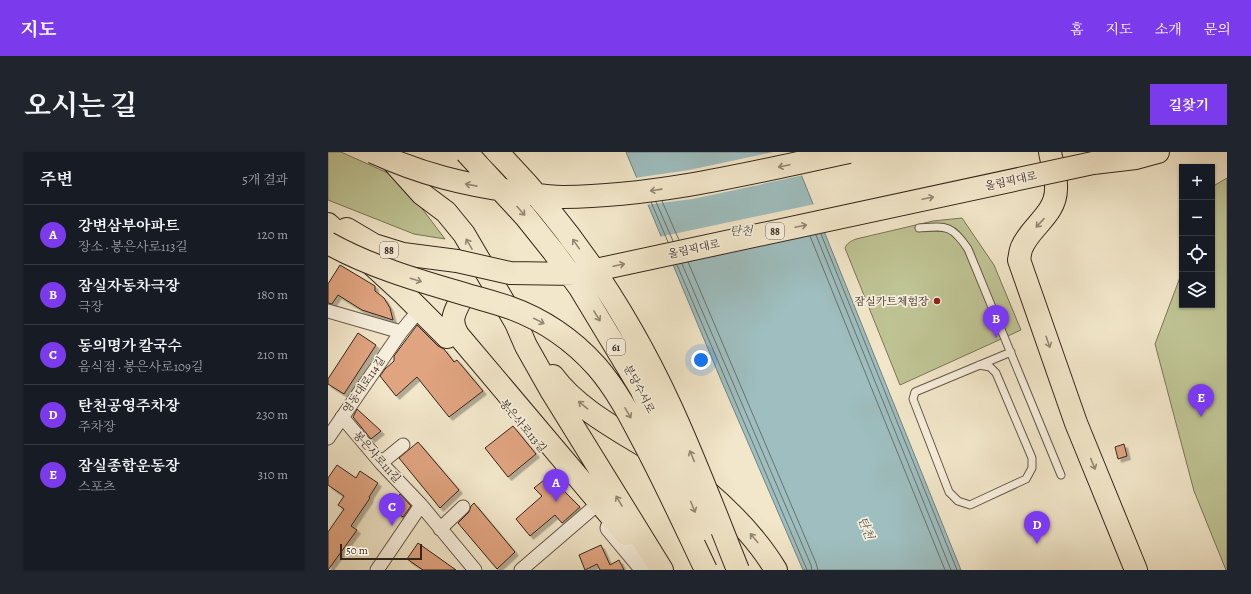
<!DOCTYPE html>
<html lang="ko">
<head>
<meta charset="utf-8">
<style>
	:root { --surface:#171b24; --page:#20242c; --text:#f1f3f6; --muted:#9ea1a6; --line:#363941; --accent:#7c3aed }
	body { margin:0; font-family:Alegreya,"Noto Serif KR",serif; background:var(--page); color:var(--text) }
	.controls { position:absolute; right:12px; top:12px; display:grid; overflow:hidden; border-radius:0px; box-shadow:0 1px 3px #0004 }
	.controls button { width:36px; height:36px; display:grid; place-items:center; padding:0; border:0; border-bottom:1px solid var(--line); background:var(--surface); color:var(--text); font:20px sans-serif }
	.scale { position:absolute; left:12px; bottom:10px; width:82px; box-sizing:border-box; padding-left:4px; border:2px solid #36271c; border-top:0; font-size:11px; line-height:14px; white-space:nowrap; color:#36271c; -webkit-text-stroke:3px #f7efdd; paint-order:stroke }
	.you { position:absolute; left:373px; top:208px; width:14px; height:14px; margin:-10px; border:3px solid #fff; border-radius:50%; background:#1a73e8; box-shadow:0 0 0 6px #1a73e833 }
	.badge { display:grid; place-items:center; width:26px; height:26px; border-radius:50%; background:var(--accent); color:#fff; font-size:13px; font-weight:700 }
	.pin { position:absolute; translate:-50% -33px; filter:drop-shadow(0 1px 2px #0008) }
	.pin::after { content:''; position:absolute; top:21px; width:14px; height:12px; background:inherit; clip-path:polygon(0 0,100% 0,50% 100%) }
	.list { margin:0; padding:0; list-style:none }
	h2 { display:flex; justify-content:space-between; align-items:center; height:52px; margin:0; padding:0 16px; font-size:17px }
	h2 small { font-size:13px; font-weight:400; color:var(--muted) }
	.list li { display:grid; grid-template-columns:26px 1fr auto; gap:12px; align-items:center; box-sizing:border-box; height:60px; padding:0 16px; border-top:1px solid var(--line) }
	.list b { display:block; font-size:15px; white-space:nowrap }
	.list p { margin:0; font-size:13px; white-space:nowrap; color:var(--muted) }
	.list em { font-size:13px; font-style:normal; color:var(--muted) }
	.icon { flex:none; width:22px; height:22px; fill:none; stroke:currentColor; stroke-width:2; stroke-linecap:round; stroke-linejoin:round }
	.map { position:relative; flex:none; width:899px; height:418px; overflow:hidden; border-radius:0px }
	header { display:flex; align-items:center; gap:24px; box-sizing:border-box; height:56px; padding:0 20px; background:var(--accent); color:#fff }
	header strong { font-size:19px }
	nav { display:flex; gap:22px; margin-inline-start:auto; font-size:14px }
	.intro { display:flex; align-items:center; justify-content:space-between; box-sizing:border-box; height:96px; padding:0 24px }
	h1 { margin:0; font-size:28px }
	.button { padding:10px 18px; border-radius:0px; background:var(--accent); color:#fff; font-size:14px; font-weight:700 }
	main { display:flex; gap:24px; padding:0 24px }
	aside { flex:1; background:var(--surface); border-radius:0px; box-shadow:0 1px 3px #0004 }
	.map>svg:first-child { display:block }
	.green { fill:#bfc494; stroke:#7a7658 }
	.water { fill:#9ebebf; stroke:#74827e }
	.pier { fill:#f2e7ca }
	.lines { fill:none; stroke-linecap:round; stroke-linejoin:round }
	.shore { stroke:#6a726e; stroke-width:1 }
	.building { fill:#e0a480; stroke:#36271c; filter:url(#shadow) }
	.service-casing { stroke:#655748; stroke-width:9 }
	.minor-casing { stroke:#655748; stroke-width:15 }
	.tertiary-casing { stroke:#655748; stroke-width:19 }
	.trunk-casing { stroke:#36271c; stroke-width:24 }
	.service { stroke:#f7efdd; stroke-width:7 }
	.minor { stroke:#f7efdd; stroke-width:13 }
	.tertiary { stroke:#f7efdd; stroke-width:17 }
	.trunk { stroke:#f2e7ca; stroke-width:22 }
	.trunk-bridge-casing { stroke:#36271c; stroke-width:24; stroke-linecap:butt }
	.trunk-bridge { stroke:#f2e7ca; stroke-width:22 }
	.oneway { stroke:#948773 }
	.poi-dot { fill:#8f2418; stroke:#f7efdd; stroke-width:1.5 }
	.labels { text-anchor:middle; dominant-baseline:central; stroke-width:3.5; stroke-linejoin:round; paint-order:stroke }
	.shield { fill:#f7efdd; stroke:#706356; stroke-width:1 }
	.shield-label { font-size:10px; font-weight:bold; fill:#36271c }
	.street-label { font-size:11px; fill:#36271c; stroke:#f7efdd }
	.poi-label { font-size:11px; fill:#36271c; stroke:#f7efdd; text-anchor:end }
	.water-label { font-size:12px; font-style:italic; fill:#55544d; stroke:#f7efdd }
</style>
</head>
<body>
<header>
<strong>지도</strong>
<nav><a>홈</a><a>지도</a><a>소개</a><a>문의</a></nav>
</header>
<div class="intro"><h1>오시는 길</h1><a class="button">길찾기</a></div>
<main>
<aside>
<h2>주변<small>5개 결과</small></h2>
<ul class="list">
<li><span class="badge">A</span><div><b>강변삼부아파트</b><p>장소 · 봉은사로113길</p></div><em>120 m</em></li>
<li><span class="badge">B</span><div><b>잠실자동차극장</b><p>극장</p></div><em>180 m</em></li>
<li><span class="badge">C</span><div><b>동의명가 칼국수</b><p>음식점 · 봉은사로109길</p></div><em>210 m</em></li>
<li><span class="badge">D</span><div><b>탄천공영주차장</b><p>주차장</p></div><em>230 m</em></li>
<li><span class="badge">E</span><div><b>잠실종합운동장</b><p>스포츠</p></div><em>310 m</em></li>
</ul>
</aside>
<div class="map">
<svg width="899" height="418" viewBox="0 0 899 418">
	<defs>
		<filter id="shadow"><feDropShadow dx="3.5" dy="3.5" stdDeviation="0" flood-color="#0004"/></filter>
	</defs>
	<rect width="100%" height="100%" fill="#f2e7ca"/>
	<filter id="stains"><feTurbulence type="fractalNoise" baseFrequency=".005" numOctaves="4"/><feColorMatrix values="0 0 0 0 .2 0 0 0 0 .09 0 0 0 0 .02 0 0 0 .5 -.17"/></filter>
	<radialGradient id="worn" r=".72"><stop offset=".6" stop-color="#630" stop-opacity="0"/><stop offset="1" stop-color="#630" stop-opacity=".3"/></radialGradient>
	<path class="green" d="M 0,0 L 13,0 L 71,26 L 117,87 L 86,82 L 0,48 Z
		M 899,26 L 899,418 L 898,418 L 866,339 L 827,192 L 854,120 L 854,153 L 884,153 L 884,40 L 887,33 Z
		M 634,66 L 666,113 L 693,178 L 572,233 L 517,96 C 519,91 523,89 528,87 L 605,69 Z"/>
	<path class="water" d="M 298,0 L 464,0 L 633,418 L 475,418 L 393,228 Z"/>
	<path class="pier" d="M 445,0 L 466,0 L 476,23 L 365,47 L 317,53 L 306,26 L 361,18 Z
		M 487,52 L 499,80 L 342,113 L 331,85 Z"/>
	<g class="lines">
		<path class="shore" d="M 334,49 L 351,88
			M 323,50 L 340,90
			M 328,50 L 345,89
			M 493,82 L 629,418
			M 488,83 L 623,418
			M 482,84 L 617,418
			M 360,110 L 488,411 L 490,418
			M 354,112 L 483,413 L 484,418
			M 349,113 L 479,418"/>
	</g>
	<path class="building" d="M 12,113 L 47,134 L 47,139 L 56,146 L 62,156 L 65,168 L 34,158 L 10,143 L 4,152 L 0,151 L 0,132 Z
		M 89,173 L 110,194 L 116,197 L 126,210 L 129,208 L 155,239 L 121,265 L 89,225 L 68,244 L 52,224 L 57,217 L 66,209 L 66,204 Z
		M 30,181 L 48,193 L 16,242 L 0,232 L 0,227 Z
		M 29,257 L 53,279 L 43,287 L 25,265 Z
		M 185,274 L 208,302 L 180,325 L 157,296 Z
		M 90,290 L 131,338 L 112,356 L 71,306 Z
		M 796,292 L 799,304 L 790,307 L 787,295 Z
		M 9,313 L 28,326 L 32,319 L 50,331 L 41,345 L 42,346 L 23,374 L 29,378 L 0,418 L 0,380 L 16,357 L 10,353 L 16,344 L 0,333 L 0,326 Z
		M 221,324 L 252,355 L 234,371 L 227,363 L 202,384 L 188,367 L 214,344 L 206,336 Z
		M 72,342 L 83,354 L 75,365 L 62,356 Z
		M 146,351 L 187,400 L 169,417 L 130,371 L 141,360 L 143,354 Z
		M 90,391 L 128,418 L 95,418 L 79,407 Z
		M 273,393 L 282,413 L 291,408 L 296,418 L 272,418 L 269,412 L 257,418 L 251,403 Z"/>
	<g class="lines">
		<defs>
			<path id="service" d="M 591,76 C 619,74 624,73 640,97 L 733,323
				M 651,213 L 662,215 L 668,221 L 704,306 L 704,316 L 698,327 L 642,353 L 630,349 L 621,340 L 585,247 L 587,240 L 683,200"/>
			<path id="minor" d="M 0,159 L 73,180
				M 14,265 L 53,311 L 93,353 L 147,418
				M 0,286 L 73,180 L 92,157
				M 53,311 L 75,293
				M 112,377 L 135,355
				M 49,418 L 93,353
				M 193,418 L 265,356"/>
			<path id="tertiary" d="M 281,376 L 316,418"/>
			<path id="trunk" d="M 722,0 C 724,12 729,25 728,37 C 728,62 703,74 694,95 C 692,99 692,104 691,108 L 748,271 L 808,418
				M 59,3 L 94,42 L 118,60 L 136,82 L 188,171 L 198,194 L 224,240 L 334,418
				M 765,11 L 808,6 L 830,0
				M 0,72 L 76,142 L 119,185
				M 19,77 L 46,93 L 75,102 L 129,109
				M 135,143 C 128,159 120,166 130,183 L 298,382
				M 225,224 C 249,257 292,279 326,300
				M 375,336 C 403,360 429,386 448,418"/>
		</defs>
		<use href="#service" class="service-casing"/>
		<use href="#minor" class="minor-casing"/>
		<use href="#tertiary" class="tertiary-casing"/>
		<use href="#trunk" class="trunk-casing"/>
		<use href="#service" class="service"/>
		<use href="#minor" class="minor"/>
		<use href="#tertiary" class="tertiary"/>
		<use href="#trunk" class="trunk"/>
		<defs>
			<path id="trunk-bridge" d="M 45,0 C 93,22 137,33 190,40 C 205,42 220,45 235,45 C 332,44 427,20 521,0
				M 138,0 L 197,64 L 225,99 L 252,136 L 313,237 L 355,331 L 374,377
				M 169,0 C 241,73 299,160 342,253 C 367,307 388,363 410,418
				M 0,91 C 41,114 88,128 133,141 C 149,146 165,150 180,155 C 214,167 245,188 269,215 C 288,237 301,262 314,287 C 337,330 357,374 378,418
				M 129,109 L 182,121 L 249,122 L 765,11"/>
		</defs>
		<use href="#trunk-bridge" class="trunk-bridge-casing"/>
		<use href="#trunk-bridge" class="trunk-bridge"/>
	</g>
	<defs><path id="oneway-shaft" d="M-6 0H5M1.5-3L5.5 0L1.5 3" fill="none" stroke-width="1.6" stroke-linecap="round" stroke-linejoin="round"/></defs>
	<g class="oneway">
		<use href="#oneway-shaft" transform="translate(456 14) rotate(168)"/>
		<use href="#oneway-shaft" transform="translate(143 33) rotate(-169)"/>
		<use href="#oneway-shaft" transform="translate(328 38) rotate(172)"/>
		<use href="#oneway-shaft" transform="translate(600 46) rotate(-12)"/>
		<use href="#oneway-shaft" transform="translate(193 59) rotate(48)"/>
		<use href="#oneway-shaft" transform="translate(712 71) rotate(133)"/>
		<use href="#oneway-shaft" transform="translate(473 74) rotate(-12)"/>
		<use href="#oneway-shaft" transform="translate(141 92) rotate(-120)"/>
		<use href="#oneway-shaft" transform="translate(248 92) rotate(-125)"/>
		<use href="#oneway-shaft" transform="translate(291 113) rotate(-12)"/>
		<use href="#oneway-shaft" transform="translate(88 128) rotate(17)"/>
		<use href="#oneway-shaft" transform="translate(269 164) rotate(58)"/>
		<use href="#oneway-shaft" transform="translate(211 169) rotate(27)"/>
		<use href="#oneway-shaft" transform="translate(720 190) rotate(71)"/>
		<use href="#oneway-shaft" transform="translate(255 253) rotate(-141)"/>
		<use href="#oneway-shaft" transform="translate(300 261) rotate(60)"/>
		<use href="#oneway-shaft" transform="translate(364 304) rotate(-113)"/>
		<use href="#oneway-shaft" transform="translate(765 312) rotate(68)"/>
		<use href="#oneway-shaft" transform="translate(291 349) rotate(-121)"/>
		<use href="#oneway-shaft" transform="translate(365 355) rotate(68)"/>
		<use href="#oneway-shaft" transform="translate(426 386) rotate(-130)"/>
	</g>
	<circle class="poi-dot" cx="609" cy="149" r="4"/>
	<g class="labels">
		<g class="shield">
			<rect x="438" y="71" width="18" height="16" rx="3"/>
			<rect x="52" y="90" width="18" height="16" rx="3"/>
			<rect x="279" y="187" width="18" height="16" rx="3"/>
		</g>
		<g class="shield-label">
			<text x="447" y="79">88</text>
			<text x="61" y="98">88</text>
			<text x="288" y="195">61</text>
		</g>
		<g class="street-label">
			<text transform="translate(683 29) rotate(-12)">올림픽대로</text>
			<text transform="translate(366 97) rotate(-12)">올림픽대로</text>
			<text transform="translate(36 233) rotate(-56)">영동대로114길</text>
			<text transform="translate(311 237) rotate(62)">분당수서로</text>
			<text transform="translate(195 274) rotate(50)">봉은사로113길</text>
			<text transform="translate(49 305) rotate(48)">봉은사로111길</text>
		</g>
		<g class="poi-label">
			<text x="601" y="149">잠실카트체험장</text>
		</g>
		<g class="water-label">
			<text x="413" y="79">탄천</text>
			<text transform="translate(538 376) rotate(68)">탄천</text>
		</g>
	</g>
	<rect width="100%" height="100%" filter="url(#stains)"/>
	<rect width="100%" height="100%" fill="url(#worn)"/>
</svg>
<div class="controls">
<button>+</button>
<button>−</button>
<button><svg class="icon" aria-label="locate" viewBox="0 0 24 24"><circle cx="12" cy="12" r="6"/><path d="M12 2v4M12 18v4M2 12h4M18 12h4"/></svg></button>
<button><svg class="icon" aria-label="layers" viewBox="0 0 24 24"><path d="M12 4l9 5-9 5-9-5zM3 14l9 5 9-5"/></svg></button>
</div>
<div class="scale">50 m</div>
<div class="you"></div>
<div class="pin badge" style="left:228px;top:350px">A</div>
<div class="pin badge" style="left:668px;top:186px">B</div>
<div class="pin badge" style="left:64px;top:374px">C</div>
<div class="pin badge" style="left:709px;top:392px">D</div>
<div class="pin badge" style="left:873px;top:265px">E</div>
</div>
</main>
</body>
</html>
